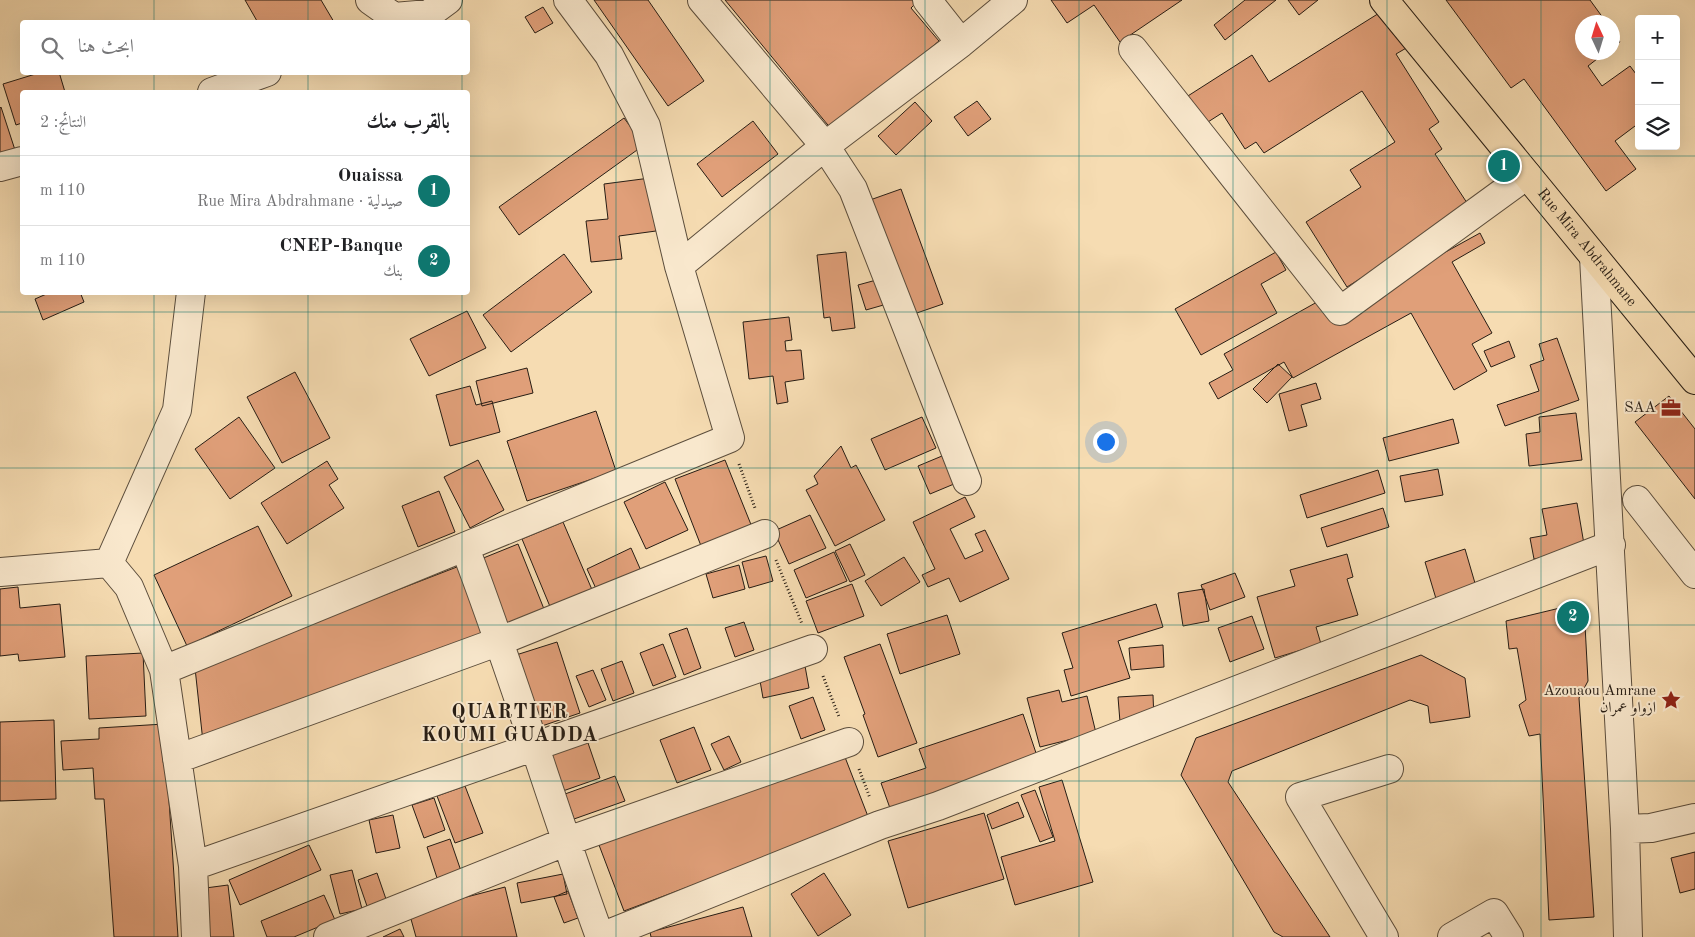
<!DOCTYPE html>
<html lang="ar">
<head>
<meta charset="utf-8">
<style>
	:root { --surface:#fff; --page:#f6f6f6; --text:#202124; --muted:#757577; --line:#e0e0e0; --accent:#0f766e }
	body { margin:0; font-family:"Old Standard TT",Amiri,serif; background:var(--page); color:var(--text); direction:rtl }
	.controls { position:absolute; right:15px; top:15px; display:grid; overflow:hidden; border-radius:5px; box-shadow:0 5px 20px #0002 }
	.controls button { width:45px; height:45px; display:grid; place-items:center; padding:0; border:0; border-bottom:1px solid var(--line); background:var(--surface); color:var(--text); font:25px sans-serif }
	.compass { position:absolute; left:1575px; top:15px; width:45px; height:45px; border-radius:50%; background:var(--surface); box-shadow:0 5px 20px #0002; rotate:356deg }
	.you { position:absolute; left:1105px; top:441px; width:18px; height:18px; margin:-12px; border:4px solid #fff; border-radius:50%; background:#1a73e8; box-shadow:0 0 0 8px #1a73e833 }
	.badge { display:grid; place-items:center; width:32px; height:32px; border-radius:50%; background:var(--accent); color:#fff; font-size:16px; font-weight:700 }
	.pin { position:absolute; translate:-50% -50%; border:2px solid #fff; box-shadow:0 1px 5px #0006 }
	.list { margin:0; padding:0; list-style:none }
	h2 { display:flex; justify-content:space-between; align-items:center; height:65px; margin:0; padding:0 20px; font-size:21px }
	h2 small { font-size:16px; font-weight:400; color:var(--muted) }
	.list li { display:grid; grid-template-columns:32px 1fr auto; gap:15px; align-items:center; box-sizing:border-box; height:70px; padding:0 20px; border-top:1px solid var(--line) }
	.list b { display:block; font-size:19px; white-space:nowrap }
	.list p { margin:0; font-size:16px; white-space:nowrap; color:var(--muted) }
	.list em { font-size:16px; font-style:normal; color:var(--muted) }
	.icon { flex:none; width:28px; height:28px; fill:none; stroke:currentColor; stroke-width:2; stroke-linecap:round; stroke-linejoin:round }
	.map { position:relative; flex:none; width:1695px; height:937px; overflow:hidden; direction:ltr }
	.search { position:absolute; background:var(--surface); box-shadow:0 5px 20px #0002; left:20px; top:20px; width:450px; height:55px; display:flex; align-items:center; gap:12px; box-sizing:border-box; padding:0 18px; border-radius:5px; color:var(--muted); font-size:19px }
	.panel { position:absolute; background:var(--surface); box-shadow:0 5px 20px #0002; left:20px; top:90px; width:450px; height:205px; border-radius:5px; direction:rtl }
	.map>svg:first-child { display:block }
	.building { fill:#e09f79; stroke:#271d14 }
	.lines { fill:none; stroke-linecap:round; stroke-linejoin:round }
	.minor-casing { stroke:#5b4d3c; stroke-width:30 }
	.major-casing { stroke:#271d14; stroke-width:30 }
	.path { stroke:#271d14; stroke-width:3; stroke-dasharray:1 2.5; stroke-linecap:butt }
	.minor { stroke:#f9e8cd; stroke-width:28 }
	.major { stroke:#f6dcb2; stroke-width:28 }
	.grid { fill:none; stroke:#0f766e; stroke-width:1; stroke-opacity:0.55 }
	.labels { text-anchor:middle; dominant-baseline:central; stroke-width:4; stroke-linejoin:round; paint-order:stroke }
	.street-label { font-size:15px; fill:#271d14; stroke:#f9e8cd }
	.poi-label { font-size:15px; fill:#271d14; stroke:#f9e8cd; text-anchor:end }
	.district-label { font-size:20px; font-weight:bold; letter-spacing:1px; fill:#271d14; stroke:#f9e8cd }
</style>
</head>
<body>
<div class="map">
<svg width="1695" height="937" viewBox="0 0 1695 937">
	<rect width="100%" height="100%" fill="#f6dcb2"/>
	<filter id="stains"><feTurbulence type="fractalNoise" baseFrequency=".004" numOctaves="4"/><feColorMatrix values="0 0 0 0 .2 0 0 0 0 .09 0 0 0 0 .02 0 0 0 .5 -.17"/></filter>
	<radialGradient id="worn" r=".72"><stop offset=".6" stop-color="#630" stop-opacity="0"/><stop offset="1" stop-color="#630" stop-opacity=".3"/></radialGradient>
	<path class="building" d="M 245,0 L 321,0 L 334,22 L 254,22 L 257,21 Z
		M 594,0 L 648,0 L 704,81 L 668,106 Z
		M 725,0 L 914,0 L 916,3 L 911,8 L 939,41 L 832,130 Z
		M 1051,0 L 1182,0 L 1120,42 L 1094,5 L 1067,23 Z
		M 1245,0 L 1276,0 L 1225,40 L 1214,25 Z
		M 1288,0 L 1318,0 L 1299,15 Z
		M 1446,0 L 1590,0 L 1606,22 L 1582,22 L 1582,52 L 1606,52 L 1588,66 L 1602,86 L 1630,66 L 1639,78 L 1639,123 L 1615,141 L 1636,169 L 1606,191 L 1524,79 L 1511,88 Z
		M 543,7 L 553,23 L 535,33 L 525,17 Z
		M 1384,10 L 1408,47 L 1396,54 L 1439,122 L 1429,129 L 1442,149 L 1435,154 L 1471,209 L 1347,287 L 1306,222 L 1361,187 L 1350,170 L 1395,142 L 1362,91 L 1264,153 L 1256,142 L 1245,149 L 1222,113 L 1197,129 L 1180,101 L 1252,55 L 1269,82 Z
		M 1612,31 L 1620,42 L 1612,48 Z
		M 42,72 L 59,72 L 65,92 L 22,92 L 22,123 L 16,125 L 3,84 Z
		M 977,101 L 991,119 L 968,136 L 954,117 Z
		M 915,102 L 932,121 L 896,155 L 878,136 Z
		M 1,107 L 15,150 L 0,154 L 0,108 Z
		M 624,118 L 644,145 L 519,235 L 499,207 Z
		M 753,121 L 778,154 L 722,197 L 697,164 Z
		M 650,178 L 656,231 L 619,236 L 622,259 L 591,262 L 586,221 L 608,219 L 604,184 Z
		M 901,189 L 943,304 L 911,315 L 870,200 Z
		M 1480,233 L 1485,243 L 1452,262 L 1492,333 L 1472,344 L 1487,371 L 1454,390 L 1411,313 L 1293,378 L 1284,362 L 1218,399 L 1209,383 L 1233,370 L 1224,354 L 1326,297 L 1335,313 Z
		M 846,252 L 855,328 L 832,331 L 830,317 L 824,318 L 817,255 Z
		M 1276,252 L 1286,270 L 1261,284 L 1277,313 L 1201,355 L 1175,309 Z
		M 564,254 L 592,292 L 511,352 L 483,315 Z
		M 880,279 L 887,304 L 866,310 L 858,285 Z
		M 51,292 L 80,292 L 84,302 L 43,320 L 35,299 Z
		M 467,311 L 486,348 L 429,376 L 410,339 Z
		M 789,317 L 792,340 L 785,341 L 786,351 L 801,350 L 804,379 L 785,382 L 788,402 L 777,404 L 773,376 L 749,379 L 743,322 Z
		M 1557,338 L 1579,400 L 1505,426 L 1497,405 L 1539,391 L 1530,365 L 1544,360 L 1539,344 Z
		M 1509,341 L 1515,357 L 1491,367 L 1484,351 Z
		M 1278,364 L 1292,377 L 1267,403 L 1253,389 Z
		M 527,368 L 533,393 L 482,406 L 476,381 Z
		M 295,372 L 330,438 L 282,463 L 247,397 Z
		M 1316,383 L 1321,399 L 1301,405 L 1307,426 L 1289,431 L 1279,394 Z
		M 470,386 L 476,405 L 492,401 L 500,432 L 450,446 L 436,395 Z
		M 1669,396 L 1695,429 L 1695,499 L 1635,422 Z
		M 596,411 L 616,471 L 527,501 L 507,441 Z
		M 1576,413 L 1582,460 L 1529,466 L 1526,434 L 1540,432 L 1539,417 Z
		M 239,417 L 275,468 L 230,499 L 195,449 Z
		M 922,417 L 936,448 L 885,470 L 871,439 Z
		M 1453,419 L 1459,443 L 1389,461 L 1383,438 Z
		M 841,446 L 851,468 L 856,465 L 885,520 L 835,546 L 806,490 L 818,484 L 814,476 Z
		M 942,456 L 954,484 L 930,494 L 918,466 Z
		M 478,460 L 504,510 L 470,528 L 444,477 Z
		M 725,460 L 754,532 L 703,551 L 675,479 Z
		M 327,461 L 338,479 L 329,485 L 344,508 L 287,544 L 261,503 Z
		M 1438,469 L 1443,495 L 1405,502 L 1400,476 Z
		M 1378,470 L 1385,493 L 1307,518 L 1300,495 Z
		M 665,482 L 688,530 L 646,549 L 624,502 Z
		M 439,491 L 455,532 L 418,547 L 402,506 Z
		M 965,497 L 975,517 L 950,529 L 965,559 L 983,551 L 975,534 L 985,530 L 1009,579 L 960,602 L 949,578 L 928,587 L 922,575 L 935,569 L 913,522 Z
		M 1577,503 L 1585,550 L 1534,559 L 1530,538 L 1547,535 L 1542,509 Z
		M 1383,508 L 1389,527 L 1327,547 L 1321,528 Z
		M 810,515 L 826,548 L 789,564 L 774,531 Z
		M 563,522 L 593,592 L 551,609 L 522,539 Z
		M 258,526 L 292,596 L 187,646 L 154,575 Z
		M 518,544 L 544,609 L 501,626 L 476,561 Z
		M 850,544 L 865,575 L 850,582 L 835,551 Z
		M 631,548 L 642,573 L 598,593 L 587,569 Z
		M 1465,549 L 1477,590 L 1437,602 L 1425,562 Z
		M 834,552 L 847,581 L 806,598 L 794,570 Z
		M 1347,554 L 1353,577 L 1347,579 L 1358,615 L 1316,627 L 1321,644 L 1275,658 L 1257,597 L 1295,586 L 1290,570 Z
		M 766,556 L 773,581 L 749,588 L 742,562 Z
		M 904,557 L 920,582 L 881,606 L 865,581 Z
		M 462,565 L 488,632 L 203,742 L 195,668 Z
		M 739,565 L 745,589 L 713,598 L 706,574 Z
		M 1235,573 L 1245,597 L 1210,610 L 1201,585 Z
		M 852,584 L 864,616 L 818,633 L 806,601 Z
		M 18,587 L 20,608 L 60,604 L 65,657 L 19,661 L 18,654 L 0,656 L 0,589 Z
		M 1204,589 L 1209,621 L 1183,626 L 1178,593 Z
		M 1156,604 L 1163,627 L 1118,641 L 1130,678 L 1071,696 L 1064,670 L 1073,668 L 1062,633 Z
		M 1560,608 L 1585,625 L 1588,681 L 1579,698 L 1594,917 L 1549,920 L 1540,734 L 1529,736 L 1519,705 L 1526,700 L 1517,648 L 1509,649 L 1506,621 Z
		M 947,615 L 960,654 L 900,674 L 887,634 Z
		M 1252,616 L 1264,649 L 1230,662 L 1218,628 Z
		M 744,622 L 754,650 L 735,657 L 725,628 Z
		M 687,628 L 701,668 L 684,675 L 669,634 Z
		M 557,642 L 580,713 L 539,727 L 516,655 Z
		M 663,644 L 676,677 L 653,686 L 640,653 Z
		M 880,644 L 917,743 L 878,757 L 863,715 L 865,714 L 844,657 Z
		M 1163,645 L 1164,667 L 1131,670 L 1129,648 Z
		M 143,653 L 146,716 L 89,719 L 86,656 Z
		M 1421,655 L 1465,678 L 1470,717 L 1430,723 L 1428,706 L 1410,700 L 1232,771 L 1228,782 L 1330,937 L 1283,937 L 1274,932 L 1181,775 L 1196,738 Z
		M 622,661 L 634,693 L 613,701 L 601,669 Z
		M 805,666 L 809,688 L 763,698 L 759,675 Z
		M 593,670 L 606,700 L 589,707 L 576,676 Z
		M 1059,690 L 1062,702 L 1087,696 L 1096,733 L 1040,747 L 1027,698 Z
		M 1153,695 L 1154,720 L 1120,722 L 1118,697 Z
		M 813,697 L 825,730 L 801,739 L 789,706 Z
		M 1023,714 L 1039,762 L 891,811 L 881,783 L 926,768 L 919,749 Z
		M 54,720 L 56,799 L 0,801 L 0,722 Z
		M 164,724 L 178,937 L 114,937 L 104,799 L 95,799 L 93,768 L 63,770 L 61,741 L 99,739 L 99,728 Z
		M 694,727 L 711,770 L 677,783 L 660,740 Z
		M 729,736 L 741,762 L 724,770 L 711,744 Z
		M 587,740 L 600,778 L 560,792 L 546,754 Z
		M 843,752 L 869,819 L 624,911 L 599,845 Z
		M 615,776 L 625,801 L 574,819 L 565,794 Z
		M 1062,780 L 1093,882 L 1015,905 L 1001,857 L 1055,841 L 1039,787 Z
		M 465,786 L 483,833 L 455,843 L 437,796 Z
		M 1035,790 L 1053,837 L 1040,842 L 1021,795 Z
		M 434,798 L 445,830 L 424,838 L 412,805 Z
		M 1018,802 L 1024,817 L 992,829 L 987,815 Z
		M 984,813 L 1004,879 L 908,908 L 888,841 Z
		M 393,815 L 400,848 L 376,853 L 369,820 Z
		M 450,839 L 461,871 L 437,878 L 427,847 Z
		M 309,845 L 321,870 L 240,905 L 229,880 Z
		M 1695,852 L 1695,889 L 1680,893 L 1671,858 Z
		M 352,870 L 362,909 L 340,914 L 330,875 Z
		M 377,873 L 387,902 L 368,909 L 358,880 Z
		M 824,873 L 851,915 L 818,936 L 791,894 Z
		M 563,874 L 567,894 L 521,903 L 517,883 Z
		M 228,885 L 234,937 L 204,937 L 198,889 Z
		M 505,887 L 517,937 L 416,937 L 409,912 Z
		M 568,891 L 578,918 L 564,923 L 554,897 Z
		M 324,895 L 335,920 L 294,937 L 267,937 L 261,921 Z
		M 743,907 L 752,937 L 651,937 L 650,932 Z
		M 400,929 L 404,937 L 383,937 Z"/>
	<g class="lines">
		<defs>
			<path id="minor" d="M 370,0 L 394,17 L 429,14 L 448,0
				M 702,0 L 825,146 L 853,189 L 967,481
				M 927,0 L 961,43
				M 1133,49 L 1340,311 L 1527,175
				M 212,92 L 267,72
				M 0,167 L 22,161
				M 1594,257 L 1625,829 L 1628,937
				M 679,266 L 825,146 L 961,43 L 1013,0
				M 1637,500 L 1695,574
				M 465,548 C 514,676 553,808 600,937
				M 109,563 L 177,410 L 191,292
				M 0,572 L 109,563 L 129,587 L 164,670 L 193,866 L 196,937
				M 164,670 L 730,438 L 679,266 L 646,126 L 609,55 L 568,0
				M 177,759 L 500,641 L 765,534
				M 1625,829 L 1651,828 L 1695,818
				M 193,866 L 813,649
				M 328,937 L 565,842 L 849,742
				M 601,937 L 880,825 L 938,806 L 1611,545
				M 1384,937 L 1300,797 L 1389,769
				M 1452,937 L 1494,913 L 1509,937"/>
			<g id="major">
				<path id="s1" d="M 1384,0 L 1695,380"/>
			</g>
		</defs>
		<use href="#minor" class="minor-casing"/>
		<use href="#major" class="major-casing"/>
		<path class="path" d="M 739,464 L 755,508
			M 776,560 L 802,624
			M 823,676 L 839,717
			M 859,769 L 870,798"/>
		<use href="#minor" class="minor"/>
		<use href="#major" class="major"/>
	</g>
	<path class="grid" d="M 154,0 L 154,22M 308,0 L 308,22M 462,0 L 462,22M 616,0 L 616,937M 770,0 L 770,937M 925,0 L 925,937M 1079,0 L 1079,937M 1233,0 L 1233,937M 1387,0 L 1387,937M 1541,0 L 1541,937M 154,72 L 154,92M 308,72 L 308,92M 462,72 L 462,92M 0,156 L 22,156M 468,156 L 1695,156M 154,292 L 154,937M 308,292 L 308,937M 462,292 L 462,937M 0,312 L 1695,312M 0,468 L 1695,468M 0,625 L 1695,625M 0,781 L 1695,781"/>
	<defs>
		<symbol id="office-bare" viewBox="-9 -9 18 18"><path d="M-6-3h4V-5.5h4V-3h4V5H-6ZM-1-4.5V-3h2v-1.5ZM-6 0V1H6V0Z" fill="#8f2418" stroke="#f9e8cd" stroke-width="2.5" paint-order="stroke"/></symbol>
		<symbol id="sight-bare" viewBox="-9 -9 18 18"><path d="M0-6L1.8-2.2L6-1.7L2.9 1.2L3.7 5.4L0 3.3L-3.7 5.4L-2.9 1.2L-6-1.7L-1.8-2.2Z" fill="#8f2418" stroke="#f9e8cd" stroke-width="2.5" paint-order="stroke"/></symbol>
	</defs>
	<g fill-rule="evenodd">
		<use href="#office-bare" x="1657" y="394" width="28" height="28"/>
		<use href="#sight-bare" x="1657" y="686" width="28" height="28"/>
	</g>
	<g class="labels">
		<g class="street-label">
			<text stroke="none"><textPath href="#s1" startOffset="320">Rue Mira Abdrahmane</textPath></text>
		</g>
		<g class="poi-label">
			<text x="1656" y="408">SAA</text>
			<text x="1656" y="691">Azouaou Amrane<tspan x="1656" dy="17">ازواو عمران</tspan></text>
		</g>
		<g class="district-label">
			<text x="510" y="713">QUARTIER<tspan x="510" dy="23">KOUMI GUADDA</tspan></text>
		</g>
	</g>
	<rect width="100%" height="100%" filter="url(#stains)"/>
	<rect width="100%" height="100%" fill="url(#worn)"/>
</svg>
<div class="controls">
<button>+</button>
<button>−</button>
<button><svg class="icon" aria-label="layers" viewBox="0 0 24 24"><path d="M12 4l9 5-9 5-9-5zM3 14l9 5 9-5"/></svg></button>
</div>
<svg class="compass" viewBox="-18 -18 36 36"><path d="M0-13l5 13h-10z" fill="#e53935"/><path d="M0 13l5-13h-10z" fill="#757577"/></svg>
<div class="you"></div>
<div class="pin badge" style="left:1504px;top:166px">1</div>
<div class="pin badge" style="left:1573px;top:617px">2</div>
<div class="search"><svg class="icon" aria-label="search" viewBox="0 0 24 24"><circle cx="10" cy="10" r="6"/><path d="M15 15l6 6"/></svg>ابحث هنا</div>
<section class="panel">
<h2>بالقرب منك<small>النتائج: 2</small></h2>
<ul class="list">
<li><span class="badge">1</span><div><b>Ouaissa</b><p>صيدلية · Rue Mira Abdrahmane</p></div><em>110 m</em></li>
<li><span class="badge">2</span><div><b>CNEP-Banque</b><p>بنك</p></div><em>110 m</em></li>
</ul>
</section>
</div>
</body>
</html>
